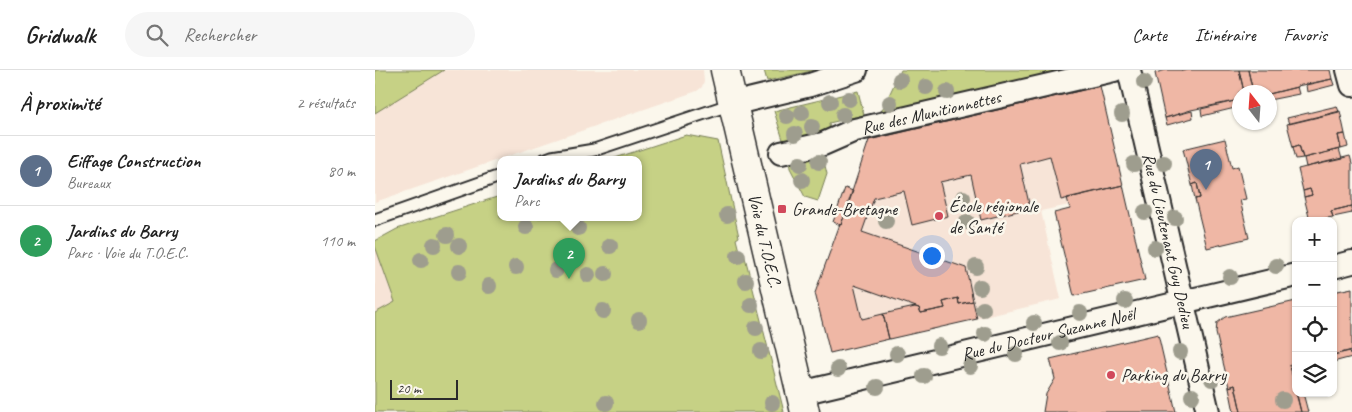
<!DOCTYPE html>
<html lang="fr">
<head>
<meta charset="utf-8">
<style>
	:root { --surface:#fff; --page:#f6f6f6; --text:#222; --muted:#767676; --line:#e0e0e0; --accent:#111827 }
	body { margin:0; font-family:Caveat,sans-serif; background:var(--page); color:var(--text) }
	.controls { position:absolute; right:15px; bottom:15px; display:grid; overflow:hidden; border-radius:10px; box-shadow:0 1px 4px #0004 }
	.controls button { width:45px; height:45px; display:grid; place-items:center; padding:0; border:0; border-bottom:1px solid var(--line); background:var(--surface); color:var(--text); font:25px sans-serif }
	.compass { position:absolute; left:857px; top:15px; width:45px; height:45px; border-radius:50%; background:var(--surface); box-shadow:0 1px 4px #0004; rotate:343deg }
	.scale { position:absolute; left:15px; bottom:12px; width:68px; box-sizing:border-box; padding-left:5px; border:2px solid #2b2b2b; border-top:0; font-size:14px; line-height:18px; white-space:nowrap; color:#2b2b2b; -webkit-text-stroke:4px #fbf7ec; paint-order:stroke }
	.you { position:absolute; left:556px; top:185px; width:18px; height:18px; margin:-12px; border:4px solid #fff; border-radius:50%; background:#1a73e8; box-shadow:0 0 0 8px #1a73e833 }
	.badge { display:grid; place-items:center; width:32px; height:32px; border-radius:50%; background:var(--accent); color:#fff; font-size:16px; font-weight:700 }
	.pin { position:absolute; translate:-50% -41px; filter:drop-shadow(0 1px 2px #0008) }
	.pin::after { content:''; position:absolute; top:26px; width:18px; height:15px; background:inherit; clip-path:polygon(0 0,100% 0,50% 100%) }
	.popup { position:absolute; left:122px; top:86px; width:145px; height:65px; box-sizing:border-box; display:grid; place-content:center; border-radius:10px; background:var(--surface); filter:drop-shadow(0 1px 4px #0005); font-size:16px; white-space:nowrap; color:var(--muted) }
	.popup b { font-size:19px; color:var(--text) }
	.popup::after { content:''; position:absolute; left:50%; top:100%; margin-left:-10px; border:10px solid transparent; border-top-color:var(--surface) }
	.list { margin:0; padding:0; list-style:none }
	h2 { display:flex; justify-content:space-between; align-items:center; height:65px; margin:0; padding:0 20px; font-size:21px }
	h2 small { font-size:16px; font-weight:400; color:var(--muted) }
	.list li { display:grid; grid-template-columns:32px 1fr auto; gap:15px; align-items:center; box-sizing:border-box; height:70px; padding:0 20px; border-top:1px solid var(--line) }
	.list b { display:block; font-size:19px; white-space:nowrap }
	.list p { margin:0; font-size:16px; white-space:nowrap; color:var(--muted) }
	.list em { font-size:16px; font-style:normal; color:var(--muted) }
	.icon { flex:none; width:28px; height:28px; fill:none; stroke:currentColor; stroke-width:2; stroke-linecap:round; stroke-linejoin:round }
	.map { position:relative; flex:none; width:977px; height:342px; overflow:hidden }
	header { display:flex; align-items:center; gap:30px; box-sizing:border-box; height:70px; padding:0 25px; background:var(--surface); border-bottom:1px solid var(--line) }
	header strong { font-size:24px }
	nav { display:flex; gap:28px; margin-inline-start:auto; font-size:18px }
	.search { width:350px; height:45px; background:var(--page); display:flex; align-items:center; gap:12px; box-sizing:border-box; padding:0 18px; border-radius:28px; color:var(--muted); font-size:19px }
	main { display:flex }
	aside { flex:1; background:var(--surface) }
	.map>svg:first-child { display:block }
	.built { fill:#f7e4d7 }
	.green { fill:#c6d185; stroke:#787e58 }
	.building { fill:#efb7a5; stroke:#2b2b2b }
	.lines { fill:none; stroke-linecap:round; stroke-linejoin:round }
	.lane-casing { stroke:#2b2b2b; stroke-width:15 }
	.street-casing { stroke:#2b2b2b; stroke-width:26 }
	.secondary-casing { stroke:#2b2b2b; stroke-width:31 }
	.lane { stroke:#fbf7ec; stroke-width:11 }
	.street { stroke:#fbf7ec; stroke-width:22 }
	.secondary { stroke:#fbf7ec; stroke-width:28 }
	.tree { fill:#9e9d8e }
	.poi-dot { fill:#d1495b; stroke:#fbf7ec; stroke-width:2 }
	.labels { text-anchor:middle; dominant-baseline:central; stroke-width:5; stroke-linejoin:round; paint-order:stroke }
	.street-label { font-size:18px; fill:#2b2b2b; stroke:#fbf7ec }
	.poi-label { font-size:18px; fill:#2b2b2b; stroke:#fbf7ec; text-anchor:start }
</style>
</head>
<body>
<header>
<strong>Gridwalk</strong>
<div class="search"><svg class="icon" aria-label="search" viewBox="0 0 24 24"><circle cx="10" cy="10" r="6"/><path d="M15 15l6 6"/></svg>Rechercher</div>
<nav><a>Carte</a><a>Itinéraire</a><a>Favoris</a></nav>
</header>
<main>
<aside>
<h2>À proximité<small>2 résultats</small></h2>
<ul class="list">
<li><span class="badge" style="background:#5c6f8a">1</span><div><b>Eiffage Construction</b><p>Bureaux</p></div><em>80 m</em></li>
<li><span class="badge" style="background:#2e9e5b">2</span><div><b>Jardins du Barry</b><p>Parc · Voie du T.O.E.C.</p></div><em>110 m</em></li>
</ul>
</aside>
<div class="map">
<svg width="977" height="342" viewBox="0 0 977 342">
	<rect width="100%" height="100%" fill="#fbf7ec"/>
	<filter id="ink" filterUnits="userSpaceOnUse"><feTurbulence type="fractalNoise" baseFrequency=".02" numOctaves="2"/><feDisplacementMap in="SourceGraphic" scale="10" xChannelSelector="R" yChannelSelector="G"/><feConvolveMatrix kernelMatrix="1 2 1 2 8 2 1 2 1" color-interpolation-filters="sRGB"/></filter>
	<g filter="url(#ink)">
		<path class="built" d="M 0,0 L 328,0 L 329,11 L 327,17 L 322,21 L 0,132 Z
			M 725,16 L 748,115 L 692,128 L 694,135 L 666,141 L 686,229 L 455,283 L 440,223 L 465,154 L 470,118 L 477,120 L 494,70 Z
			M 0,176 L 20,232 L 0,243 Z"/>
		<path class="green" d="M 0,0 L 69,0 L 0,43 Z
			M 389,0 L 441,0 L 392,11 Z
			M 526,0 L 689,0 L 506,42 Z
			M 483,21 L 489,45 L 454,53 L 455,63 L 410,76 L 399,41 Z
			M 311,65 L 343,71 L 364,167 L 361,169 L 365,185 L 370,187 L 409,342 L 0,342 L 0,243 L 20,232 L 0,176 L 0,171 L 22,159 L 125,126 L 125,148 L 263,148 L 263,90 L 234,90 Z
			M 447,83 L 452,104 L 443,131 L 430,127 L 415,98 L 414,90 Z"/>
		<path class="building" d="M 791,0 L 807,0 L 807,1 L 814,0 L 864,0 L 869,22 L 864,22 L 864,30 L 816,40 L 790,48 L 780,3 Z
			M 864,0 L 873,0 L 878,22 L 869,22 Z
			M 873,0 L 955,0 L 957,9 L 922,16 L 922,17 L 894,24 L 878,22 Z
			M 957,9 L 959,15 L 932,22 L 931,15 Z
			M 725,16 L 748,115 L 686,130 L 675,86 L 645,94 L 655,138 L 606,150 L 596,105 L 565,112 L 573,146 L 537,155 L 529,121 L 499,128 L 487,162 L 591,198 L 598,231 L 584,234 L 583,228 L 568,232 L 570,238 L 546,243 L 544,238 L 479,215 L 487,249 L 508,244 L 514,269 L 455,283 L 440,223 L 465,154 L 466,155 L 494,70 Z
			M 922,17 L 924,24 L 894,30 L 894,24 Z
			M 864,30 L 864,37 L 827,46 L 826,39 Z
			M 962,36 L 964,42 L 914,54 L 912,48 Z
			M 817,41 L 818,48 L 792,55 L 790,48 Z
			M 965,41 L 970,64 L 963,65 L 966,79 L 928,88 L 924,75 L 918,77 L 912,54 Z
			M 970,64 L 973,77 L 966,79 L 963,65 Z
			M 850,69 L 857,98 L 863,96 L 871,129 L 865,130 L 874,168 L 832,178 L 820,129 L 825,128 L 822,113 L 817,115 L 808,79 Z
			M 924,75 L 928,88 L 921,89 L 918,77 Z
			M 964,79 L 967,89 L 931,97 L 929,88 Z
			M 975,86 L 977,93 L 977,136 L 956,141 L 958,147 L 935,151 L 929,127 L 937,125 L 935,119 L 928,121 L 923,99 Z
			M 822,113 L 825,128 L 820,129 L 817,115 Z
			M 748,115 L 770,210 L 699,226 L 679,143 L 695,139 L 692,128 Z
			M 470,118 L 478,121 L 466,155 L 458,152 Z
			M 935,119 L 937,125 L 929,127 L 928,121 Z
			M 977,136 L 977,143 L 958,147 L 956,141 Z
			M 977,218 L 977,280 L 958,285 L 958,222 Z
			M 583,228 L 584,234 L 598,231 L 602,249 L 514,269 L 508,244 L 540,237 L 544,238 L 546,243 L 570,238 L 568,232 Z
			M 921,231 L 921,294 L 915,295 L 926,342 L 866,342 L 860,315 L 854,317 L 841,263 L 842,253 L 850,247 Z
			M 783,264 L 801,342 L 668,342 L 671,324 L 680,309 L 675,289 Z
			M 975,281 L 977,287 L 958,292 L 958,285 Z
			M 921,294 L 921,321 L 915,295 Z
			M 860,315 L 866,342 L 859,342 L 854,317 Z
			M 921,323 L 928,323 L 933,342 L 926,342 Z"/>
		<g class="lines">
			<defs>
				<path id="lane" d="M 169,90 L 177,87 L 219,80 L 357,34
					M 0,150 L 125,106"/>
				<g id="street">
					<path id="s1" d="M 754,0 L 833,342"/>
					<path d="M 973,0 L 977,15"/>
					<path d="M 357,34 L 435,15 L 481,0"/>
					<path id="s2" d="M 406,83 L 448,74 L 480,60 L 739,0"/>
					<path d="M 958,197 L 977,192"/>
					<path id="s3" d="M 426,323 L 921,205"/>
				</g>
				<g id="secondary">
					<path id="s4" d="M 350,0 L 430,342"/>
				</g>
			</defs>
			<use href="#lane" class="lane-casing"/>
			<use href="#street" class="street-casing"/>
			<use href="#secondary" class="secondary-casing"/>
			<use href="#lane" class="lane"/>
			<use href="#street" class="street"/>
			<use href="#secondary" class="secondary"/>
		</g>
		<g class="tree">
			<circle cx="525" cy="10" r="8"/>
			<circle cx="769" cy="12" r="8"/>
			<circle cx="551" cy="17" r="8"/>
			<circle cx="572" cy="22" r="8"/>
			<circle cx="474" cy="29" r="8"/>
			<circle cx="455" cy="32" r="8"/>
			<circle cx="515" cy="33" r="8"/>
			<circle cx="427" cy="43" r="8"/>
			<circle cx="747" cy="44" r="8"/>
			<circle cx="468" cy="45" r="8"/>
			<circle cx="412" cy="46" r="8"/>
			<circle cx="437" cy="57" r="8"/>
			<circle cx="420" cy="64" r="8"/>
			<circle cx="444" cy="92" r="8"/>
			<circle cx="789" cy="93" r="8"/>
			<circle cx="425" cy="94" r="8"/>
			<circle cx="759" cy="94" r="8"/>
			<circle cx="427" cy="110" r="8"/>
			<circle cx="588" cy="128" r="8"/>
			<circle cx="770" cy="142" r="8"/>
			<circle cx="352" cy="145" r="8"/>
			<circle cx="800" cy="148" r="8"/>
			<circle cx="511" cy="151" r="8"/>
			<circle cx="592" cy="152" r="8"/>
			<circle cx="151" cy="157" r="8"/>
			<circle cx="203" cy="158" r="8"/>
			<circle cx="72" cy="165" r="8"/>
			<circle cx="59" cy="175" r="8"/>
			<circle cx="84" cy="176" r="8"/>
			<circle cx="235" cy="176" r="8"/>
			<circle cx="780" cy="178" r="8"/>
			<circle cx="363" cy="186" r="8"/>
			<circle cx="46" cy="190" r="8"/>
			<circle cx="901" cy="196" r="8"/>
			<circle cx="141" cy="197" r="8"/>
			<circle cx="601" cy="197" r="8"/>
			<circle cx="181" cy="200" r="8"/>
			<circle cx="84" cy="202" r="8"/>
			<circle cx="230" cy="204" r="8"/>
			<circle cx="213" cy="205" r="8"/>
			<circle cx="855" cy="207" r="8"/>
			<circle cx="371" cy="211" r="8"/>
			<circle cx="114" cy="216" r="8"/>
			<circle cx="605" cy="217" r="8"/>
			<circle cx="750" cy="231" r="8"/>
			<circle cx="376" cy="235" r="8"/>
			<circle cx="608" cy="239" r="8"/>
			<circle cx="228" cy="241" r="8"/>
			<circle cx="705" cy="243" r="8"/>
			<circle cx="264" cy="250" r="8"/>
			<circle cx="659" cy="253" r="8"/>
			<circle cx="381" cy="258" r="8"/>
			<circle cx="610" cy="264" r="8"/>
			<circle cx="685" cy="273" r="8"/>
			<circle cx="564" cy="276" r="8"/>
			<circle cx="386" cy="281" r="8"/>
			<circle cx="805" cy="282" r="8"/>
			<circle cx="522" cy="284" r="8"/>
			<circle cx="641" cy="284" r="8"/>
			<circle cx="595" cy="296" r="8"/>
			<circle cx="463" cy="299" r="8"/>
			<circle cx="549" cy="306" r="8"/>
			<circle cx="837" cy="309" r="8"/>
			<circle cx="502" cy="317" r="8"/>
			<circle cx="817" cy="326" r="8"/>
			<circle cx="908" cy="330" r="8"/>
			<circle cx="231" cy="333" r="8"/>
			<circle cx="397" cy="333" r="8"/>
		</g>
	</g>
	<g class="poi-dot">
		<rect x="402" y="134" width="10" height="10" rx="2.5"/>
		<circle cx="564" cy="146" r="5"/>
		<circle cx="736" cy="305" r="5"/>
	</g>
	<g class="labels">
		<g class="street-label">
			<text stroke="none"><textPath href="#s2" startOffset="156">Rue des Munitionnettes</textPath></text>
			<text stroke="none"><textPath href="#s4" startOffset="175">Voie du T.O.E.C.</textPath></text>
			<text stroke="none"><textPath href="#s1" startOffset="175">Rue du Lieutenant Guy Dedieu</textPath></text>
			<text stroke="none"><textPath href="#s3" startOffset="254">Rue du Docteur Suzanne Noël</textPath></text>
		</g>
		<g class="poi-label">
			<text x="574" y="136">École régionale<tspan x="574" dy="21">de Santé</tspan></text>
			<text x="417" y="139">Grande-Bretagne</text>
			<text x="746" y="305">Parking du Barry</text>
		</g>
	</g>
</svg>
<div class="controls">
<button>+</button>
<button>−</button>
<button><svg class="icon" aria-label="locate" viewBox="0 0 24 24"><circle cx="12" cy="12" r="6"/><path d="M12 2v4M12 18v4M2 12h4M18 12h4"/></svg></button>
<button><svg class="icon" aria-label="layers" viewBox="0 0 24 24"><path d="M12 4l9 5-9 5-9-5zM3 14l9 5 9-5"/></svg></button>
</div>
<svg class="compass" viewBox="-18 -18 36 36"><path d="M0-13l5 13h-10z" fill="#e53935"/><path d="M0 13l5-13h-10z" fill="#767676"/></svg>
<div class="scale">20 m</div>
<div class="you"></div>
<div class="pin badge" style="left:831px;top:120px;background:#5c6f8a">1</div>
<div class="pin badge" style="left:194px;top:209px;background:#2e9e5b">2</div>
<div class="popup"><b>Jardins du Barry</b>Parc</div>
</div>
</main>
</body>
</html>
